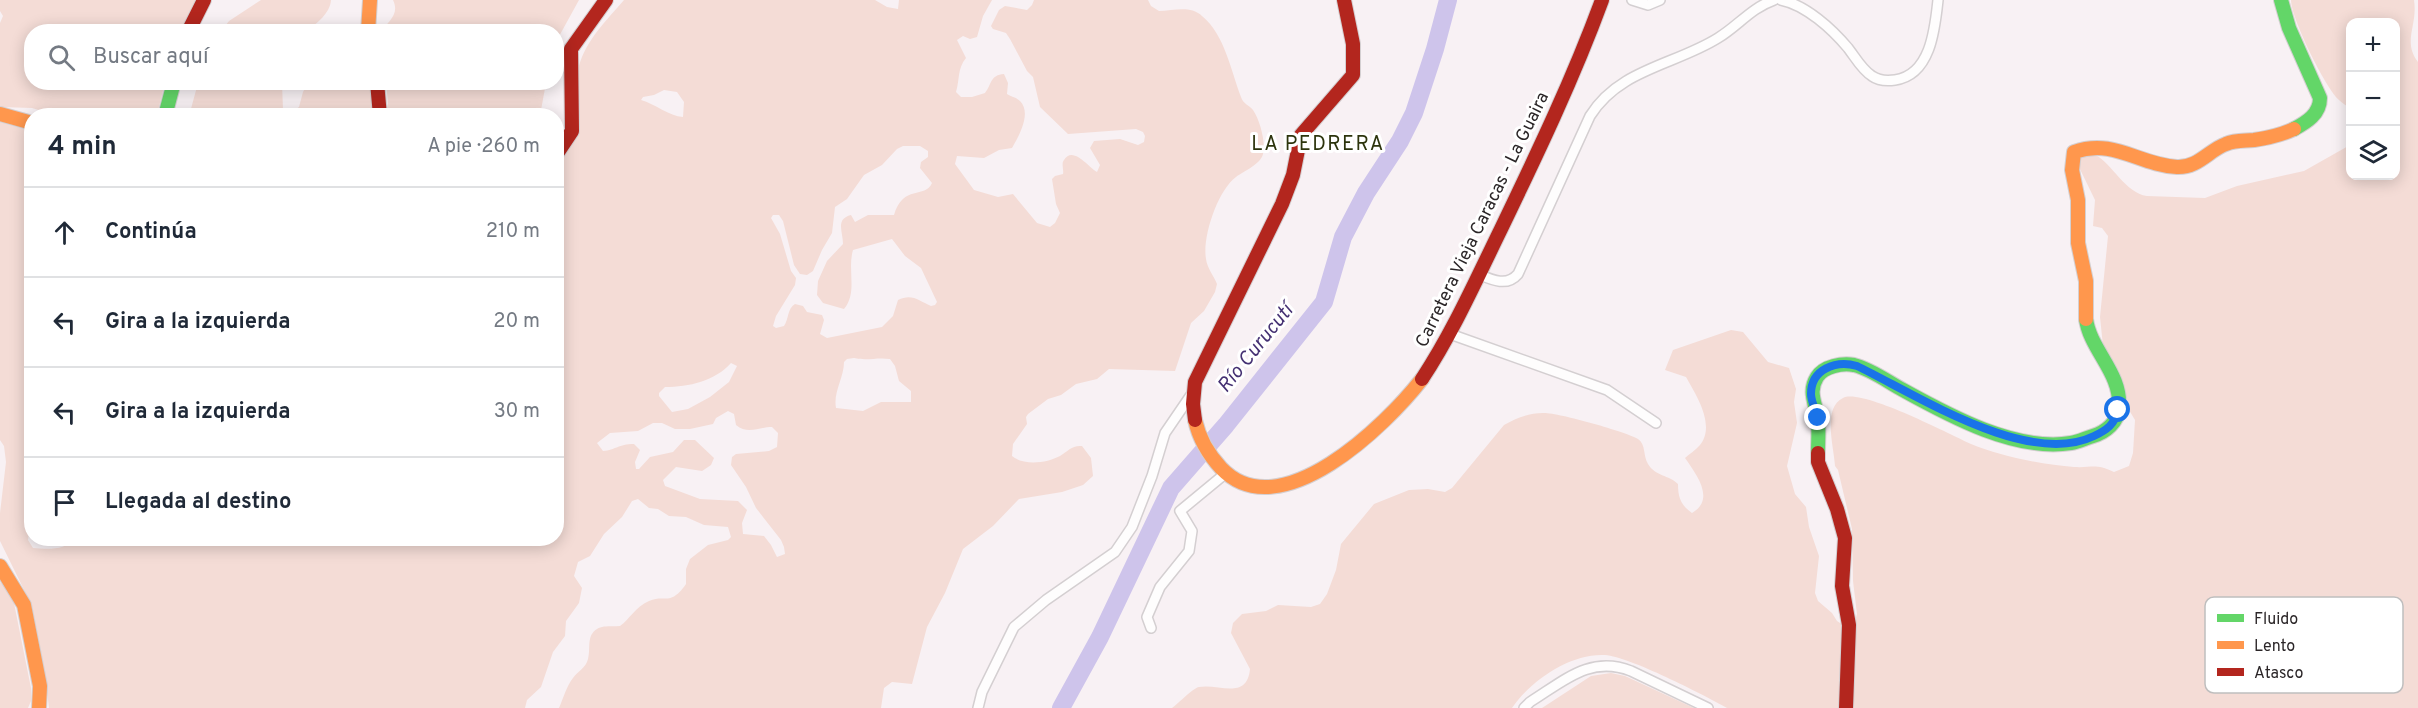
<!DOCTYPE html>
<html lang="es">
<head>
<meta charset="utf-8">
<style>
	:root { --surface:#fff; --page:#f6f6f7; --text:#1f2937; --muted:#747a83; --line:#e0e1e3 }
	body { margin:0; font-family:Overpass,sans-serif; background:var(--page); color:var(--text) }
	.controls { position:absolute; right:18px; top:18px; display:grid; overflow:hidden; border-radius:12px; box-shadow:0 3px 15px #0003 }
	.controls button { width:54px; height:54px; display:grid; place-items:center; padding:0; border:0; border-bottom:2px solid var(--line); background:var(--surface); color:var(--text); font:30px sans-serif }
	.stop { position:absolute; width:18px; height:18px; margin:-14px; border:4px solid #1a73e8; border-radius:50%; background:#fff }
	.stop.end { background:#1a73e8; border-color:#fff; box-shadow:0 2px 6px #0008 }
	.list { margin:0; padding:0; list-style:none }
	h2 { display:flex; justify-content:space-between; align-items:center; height:78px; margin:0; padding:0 24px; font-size:26px }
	h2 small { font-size:20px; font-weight:400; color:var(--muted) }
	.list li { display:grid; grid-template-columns:39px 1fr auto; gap:18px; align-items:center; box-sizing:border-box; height:90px; padding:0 24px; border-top:2px solid var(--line) }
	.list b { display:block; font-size:22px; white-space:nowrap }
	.list em { font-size:20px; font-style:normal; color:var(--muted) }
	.icon { flex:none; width:33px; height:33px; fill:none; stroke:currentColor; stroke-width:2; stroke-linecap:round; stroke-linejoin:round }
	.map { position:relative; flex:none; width:2418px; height:708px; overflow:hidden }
	.search { position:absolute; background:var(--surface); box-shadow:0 3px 15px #0003; left:24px; top:24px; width:540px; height:66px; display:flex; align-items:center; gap:15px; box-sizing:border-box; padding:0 21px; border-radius:24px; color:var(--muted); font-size:22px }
	.panel { position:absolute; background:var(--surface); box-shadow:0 3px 15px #0003; left:24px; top:108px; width:540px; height:438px; border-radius:24px }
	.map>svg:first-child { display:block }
	.green { fill:#f4dcd6; fill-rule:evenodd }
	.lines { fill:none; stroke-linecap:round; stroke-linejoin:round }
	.river { stroke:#cec4eb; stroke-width:18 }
	.street-casing { stroke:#d4cfd1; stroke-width:12 }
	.fast-casing { stroke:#d4cfd1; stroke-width:16 }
	.slow-casing { stroke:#d4cfd1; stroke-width:16 }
	.jam-casing { stroke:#d4cfd1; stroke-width:16 }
	.street { stroke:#fefdfd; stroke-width:9 }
	.fast { stroke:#63d668; stroke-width:14 }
	.slow { stroke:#ff974d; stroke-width:14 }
	.jam { stroke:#b3261e; stroke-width:14 }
	.route { stroke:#1a73e8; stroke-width:8 }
	.labels { text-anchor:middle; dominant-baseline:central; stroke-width:6; stroke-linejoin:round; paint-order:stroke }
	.street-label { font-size:18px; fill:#2b2628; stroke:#fff }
	.neighbourhood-label { font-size:20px; letter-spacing:1.5px; fill:#2d340d; stroke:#fff }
	.water-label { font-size:20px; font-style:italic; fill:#453173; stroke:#fff }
	.key { fill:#fff; stroke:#bfbebe; stroke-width:1.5 }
	.key-label { font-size:16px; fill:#2b2628 }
</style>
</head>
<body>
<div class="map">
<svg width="2418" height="708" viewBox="0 0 2418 708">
	<rect width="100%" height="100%" fill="#f8f1f4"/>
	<path class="green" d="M 0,0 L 198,0 L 184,31 L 32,32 L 32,82 L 165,83 L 157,115 L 52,114 L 32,108 L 0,107 L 0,23 L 3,16 L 0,11 Z
		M 261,0 L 331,0 C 330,14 317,22 308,31 L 221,31 L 229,21 Z
		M 393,0 L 579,0 L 557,40 L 556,32 L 382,31 C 388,21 400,15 393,0 Z
		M 624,0 L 875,0 L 887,7 L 898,9 L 899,0 L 992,0 L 983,16 L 977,37 L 970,39 L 963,36 L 957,40 L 966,58 C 957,69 960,79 956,92 L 961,97 L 972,97 L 985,93 C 992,84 990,75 1004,74 L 1008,83 L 1007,94 C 1011,97 1016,97 1020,101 C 1032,113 1019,136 1012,148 L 999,150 L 984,158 L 957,156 L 955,164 L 974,190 L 998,197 L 1013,194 L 1037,223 L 1050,227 L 1055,223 L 1060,213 L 1056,204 L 1052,179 L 1055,176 L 1063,174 C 1064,170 1061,163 1064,160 C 1073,145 1090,169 1097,172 L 1100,165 L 1090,148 L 1094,141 L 1120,139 L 1138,145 L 1144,142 L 1145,136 L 1143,132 L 1136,129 L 1068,134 L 1040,107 L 1033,77 L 1027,71 L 1010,39 L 1006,33 L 993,29 L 991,26 L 999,10 L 1005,6 L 1027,10 L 1032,5 L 1034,0 L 1148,0 L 1151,6 L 1159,11 C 1174,11 1190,5 1202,16 C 1225,35 1231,71 1241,97 C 1243,104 1249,105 1253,110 C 1260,120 1266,143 1263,154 C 1261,164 1244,171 1236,177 C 1218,190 1202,237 1206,259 C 1207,268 1214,276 1217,284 L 1215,292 L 1204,311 L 1191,323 L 1175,371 L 1109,369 L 1097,379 L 1076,384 L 1061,395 L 1048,399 L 1028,414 L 1026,417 L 1027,424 L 1013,444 L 1012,456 C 1024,466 1047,463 1060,456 C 1068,451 1072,445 1082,446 L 1091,458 L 1093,476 L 1083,485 L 1062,492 L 1019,499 L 993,526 L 963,549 L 945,593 L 927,627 L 912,684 L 892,682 L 884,688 L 881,708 L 559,708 C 563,699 567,685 573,678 C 578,671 586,668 588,659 C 591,648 586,636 597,629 C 603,625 613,627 620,626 C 630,619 635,607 649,601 C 665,594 670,607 686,584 L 686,569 L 690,559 L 708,545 L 728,540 L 731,537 L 728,527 L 704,525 L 686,517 L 669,516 L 658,509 L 649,508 L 638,499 L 632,501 L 622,517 L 604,534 L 590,556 L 578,562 L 574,576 L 582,588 L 579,603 L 566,621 L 565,636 L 553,652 L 541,687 L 527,700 L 525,708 L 49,708 L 44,667 L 32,606 L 0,541 L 0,513 L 6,462 L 4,446 L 0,440 L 0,122 L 31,131 L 32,532 L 29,533 L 28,540 L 33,548 C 47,549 66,551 74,538 L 556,538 L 557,168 L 576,136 L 579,66 C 586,40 607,20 624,0 ZM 664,90 L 677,92 L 684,102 L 683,117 C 669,116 655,104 641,100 L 643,97 L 654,95 ZM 903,146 L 920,146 L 928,151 L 928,157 L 921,162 L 920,168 L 932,183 C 925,199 903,184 894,215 L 868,215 L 855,222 L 851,215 C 835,219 843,232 843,244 L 827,261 L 818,281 L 817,295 L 823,303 L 844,309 C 858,292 847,270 853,250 L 892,239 L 905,256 L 921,268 L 937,302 L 935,305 L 931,306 C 919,301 912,293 898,300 L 893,316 L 882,327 L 827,338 L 820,334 L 824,320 L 822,315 L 807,312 L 803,306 L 795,304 C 787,309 789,319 784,326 L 776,328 L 773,326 L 776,316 L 795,285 L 796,278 L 791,271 L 780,234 L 771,218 L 773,215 L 779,215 L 783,221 L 794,265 L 800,274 L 807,275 L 813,271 L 822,250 L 832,233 L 835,207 L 847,199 L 864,175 L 882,165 L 897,149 ZM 854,358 C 867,361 877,357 890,359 L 895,366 L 899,381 L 911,391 L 911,402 L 881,402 L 863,411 L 836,408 C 833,392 844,378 844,362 L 847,359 ZM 731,363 L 737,366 L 729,382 L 710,397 L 688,409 L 672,412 L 659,396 L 659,393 L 665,387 C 689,387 715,381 731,363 ZM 728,411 L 734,414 L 736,425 C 748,435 759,427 772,427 L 778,433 L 777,447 L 769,451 L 736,454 L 732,457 L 731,465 L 746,487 L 756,508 L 781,540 L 784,547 L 785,554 L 777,557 L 771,545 L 764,536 L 743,534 L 742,523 L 747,510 L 738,501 L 700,499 L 665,486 L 663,480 L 676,467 L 702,471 L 711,465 L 714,458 L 695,440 L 684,440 L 673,452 L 650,457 L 639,469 L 636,469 L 635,462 L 640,450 L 634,444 C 618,444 616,450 603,451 L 597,443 L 610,433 L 638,431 L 653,423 L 662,423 L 675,429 L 690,429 L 713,424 L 716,418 Z
		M 2291,0 L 2414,0 C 2418,26 2402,41 2418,62 L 2418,708 L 1727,708 C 1702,694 1630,657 1605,655 C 1571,653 1531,680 1512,708 L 1172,708 C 1179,703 1193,688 1199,687 C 1218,683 1247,701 1250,669 L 1231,633 L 1233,623 L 1242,614 L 1266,611 L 1278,605 L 1311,607 L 1320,604 L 1327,594 L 1336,570 L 1341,544 L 1374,504 L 1409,490 L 1428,489 L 1445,492 L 1452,488 L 1504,425 C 1516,418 1529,413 1543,413 C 1556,412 1627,432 1638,439 C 1646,444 1643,456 1648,464 C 1655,476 1669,475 1678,484 C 1678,498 1681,505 1692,513 C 1716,499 1696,474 1685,458 C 1689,454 1696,450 1700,445 C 1716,425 1696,395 1686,377 L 1665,370 L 1673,350 L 1731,330 L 1743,332 L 1768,362 L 1789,368 L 1796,389 L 1794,402 L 1797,423 L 1787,466 L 1795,494 L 1806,507 L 1809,527 L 1819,556 L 1815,593 L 1818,601 L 1832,613 L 1837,621 L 1846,627 L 1850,627 L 1855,621 L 1857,614 L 1853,581 L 1852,529 L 1838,470 L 1835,466 C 1834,447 1822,408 1843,398 C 1861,388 1949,434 1971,444 C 2000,456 2043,465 2074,467 C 2093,468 2095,463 2114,472 L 2129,466 L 2133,453 L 2135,420 L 2126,405 L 2118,378 L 2103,346 L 2100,317 L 2108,236 L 2102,228 L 2093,226 L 2095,200 L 2077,163 L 2082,156 L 2094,154 C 2113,164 2125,193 2147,196 L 2205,198 L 2237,186 L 2304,171 L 2350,145 L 2350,176 L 2396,176 L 2396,22 L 2350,22 L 2350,108 C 2347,106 2342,103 2339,100 C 2325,87 2291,18 2291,0 Z
		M 198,83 L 282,83 L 283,110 L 290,113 L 299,107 L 303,92 L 308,83 L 371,83 L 373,101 L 370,115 L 189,116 Z
		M 386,83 L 546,83 L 541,110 L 535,115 L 386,116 L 388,103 Z
		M 0,582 L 10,592 L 14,603 L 31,688 L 31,701 L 28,708 L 0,708 Z
		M 1611,673 L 1625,676 L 1694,708 L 1542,708 L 1591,676 Z"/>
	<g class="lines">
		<path class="river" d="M 1061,708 L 1100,637 L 1171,488 L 1226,425 L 1324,302 L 1343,237 L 1366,193 L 1400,141 L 1414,113 L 1435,49 L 1448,0"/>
		<defs>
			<path id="street" d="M 1632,0 L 1648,5 L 1660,0
				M 1781,0 C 1806,5 1832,29 1848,48 C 1855,57 1862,70 1872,76 C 1879,81 1888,81 1895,80 C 1931,75 1935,28 1938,0
				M 1478,274 C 1492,280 1507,287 1518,274 L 1590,116 C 1619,69 1675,65 1718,38 C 1738,26 1751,8 1774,0
				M 1450,334 L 1607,390 L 1656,423
				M 1151,628 L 1147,617 L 1160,587 L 1189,551 L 1192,531 L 1180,511 L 1226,473
				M 978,708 L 982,692 L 1014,627 L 1046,600 L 1115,552 L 1132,527 L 1152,476 L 1165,433 L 1193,392
				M 1524,708 L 1530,702 C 1564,681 1590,655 1631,671 L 1708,708"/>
			<path id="fast" d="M 2281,0 L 2289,28 L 2320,98 C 2320,114 2307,122 2294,129
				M 165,116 L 174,82
				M 1818,453 C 1818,442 1819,431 1818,421 C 1817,405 1807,393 1817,377 C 1824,366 1842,363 1854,365 C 1871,369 1888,382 1903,390 C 1950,416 2016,452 2071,443 C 2078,442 2086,438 2093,436 C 2106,432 2118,422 2119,408 C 2122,373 2090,350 2086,319"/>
			<path id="slow" d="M 368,32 L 370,0
				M 0,114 L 32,123
				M 2086,319 L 2086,281 L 2078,243 L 2078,200 L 2072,170 L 2074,152 C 2114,138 2139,165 2177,167 C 2198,168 2209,150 2226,144 C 2235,140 2244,141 2254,140 C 2268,138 2281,135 2294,129
				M 1195,420 C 1199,438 1209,455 1221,468 C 1280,530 1387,424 1422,379
				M 0,566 L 24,605 L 40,686 L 39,708"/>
			<path id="jam" d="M 188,32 L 204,0
				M 377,82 L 380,116
				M 556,155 L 572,131 L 571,49 L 606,0
				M 1422,379 C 1453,332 1476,280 1501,229 C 1537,154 1573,79 1602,0
				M 1195,420 L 1193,404 L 1195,382 L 1282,204 L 1293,175 L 1301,135 L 1353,75 L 1353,44 L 1344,0
				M 1818,453 L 1818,462 L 1837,509 L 1845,538 L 1842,586 L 1849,625 L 1846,708"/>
		</defs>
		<use href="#street" class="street-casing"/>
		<use href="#fast" class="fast-casing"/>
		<use href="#slow" class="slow-casing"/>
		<use href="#jam" class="jam-casing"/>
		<use href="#street" class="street"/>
		<use href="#fast" class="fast"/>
		<use href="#slow" class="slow"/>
		<use href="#jam" class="jam"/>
	</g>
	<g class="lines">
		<path class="route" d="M 1818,418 C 1816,410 1811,402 1811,394 C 1811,369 1836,360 1857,366 C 1917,395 2028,468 2094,436 C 2107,430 2115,424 2118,410"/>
	</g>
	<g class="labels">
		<g class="street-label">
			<text transform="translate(1483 220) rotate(-64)">Carretera Vieja Caracas - La Guaira</text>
		</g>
		<g class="neighbourhood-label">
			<text x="1318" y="145">LA PEDRERA</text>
		</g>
		<g class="water-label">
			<text transform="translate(1256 349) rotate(-51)">Río Curucutí</text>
		</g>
	</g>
	<rect x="2205" y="597" width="198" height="96" rx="9" class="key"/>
	<rect x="2217" y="614" width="27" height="8" fill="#63d668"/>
	<rect x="2217" y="641" width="27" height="8" fill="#ff974d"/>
	<rect x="2217" y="668" width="27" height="8" fill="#b3261e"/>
	<g class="key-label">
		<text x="2254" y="624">Fluido</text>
		<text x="2254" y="651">Lento</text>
		<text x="2254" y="678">Atasco</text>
	</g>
</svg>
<div class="controls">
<button>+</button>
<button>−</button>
<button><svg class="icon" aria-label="layers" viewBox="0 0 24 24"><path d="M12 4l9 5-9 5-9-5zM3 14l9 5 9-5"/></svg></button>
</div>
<div class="stop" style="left:2118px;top:410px"></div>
<div class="stop end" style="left:1818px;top:418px"></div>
<div class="search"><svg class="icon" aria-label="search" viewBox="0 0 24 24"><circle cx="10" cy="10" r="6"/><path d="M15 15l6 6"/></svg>Buscar aquí</div>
<section class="panel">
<h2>4 min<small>A pie · 260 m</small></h2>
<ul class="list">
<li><svg class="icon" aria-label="ahead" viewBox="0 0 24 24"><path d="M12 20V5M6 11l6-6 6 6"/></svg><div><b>Continúa</b></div><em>210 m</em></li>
<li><svg class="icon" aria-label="left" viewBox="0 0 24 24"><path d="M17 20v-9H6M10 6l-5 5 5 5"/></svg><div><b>Gira a la izquierda</b></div><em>20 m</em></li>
<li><svg class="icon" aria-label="left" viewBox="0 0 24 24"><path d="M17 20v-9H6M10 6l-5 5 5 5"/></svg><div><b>Gira a la izquierda</b></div><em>30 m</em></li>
<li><svg class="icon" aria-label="arrive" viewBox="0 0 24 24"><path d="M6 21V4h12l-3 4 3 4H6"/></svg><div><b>Llegada al destino</b></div></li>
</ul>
</section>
</div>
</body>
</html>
